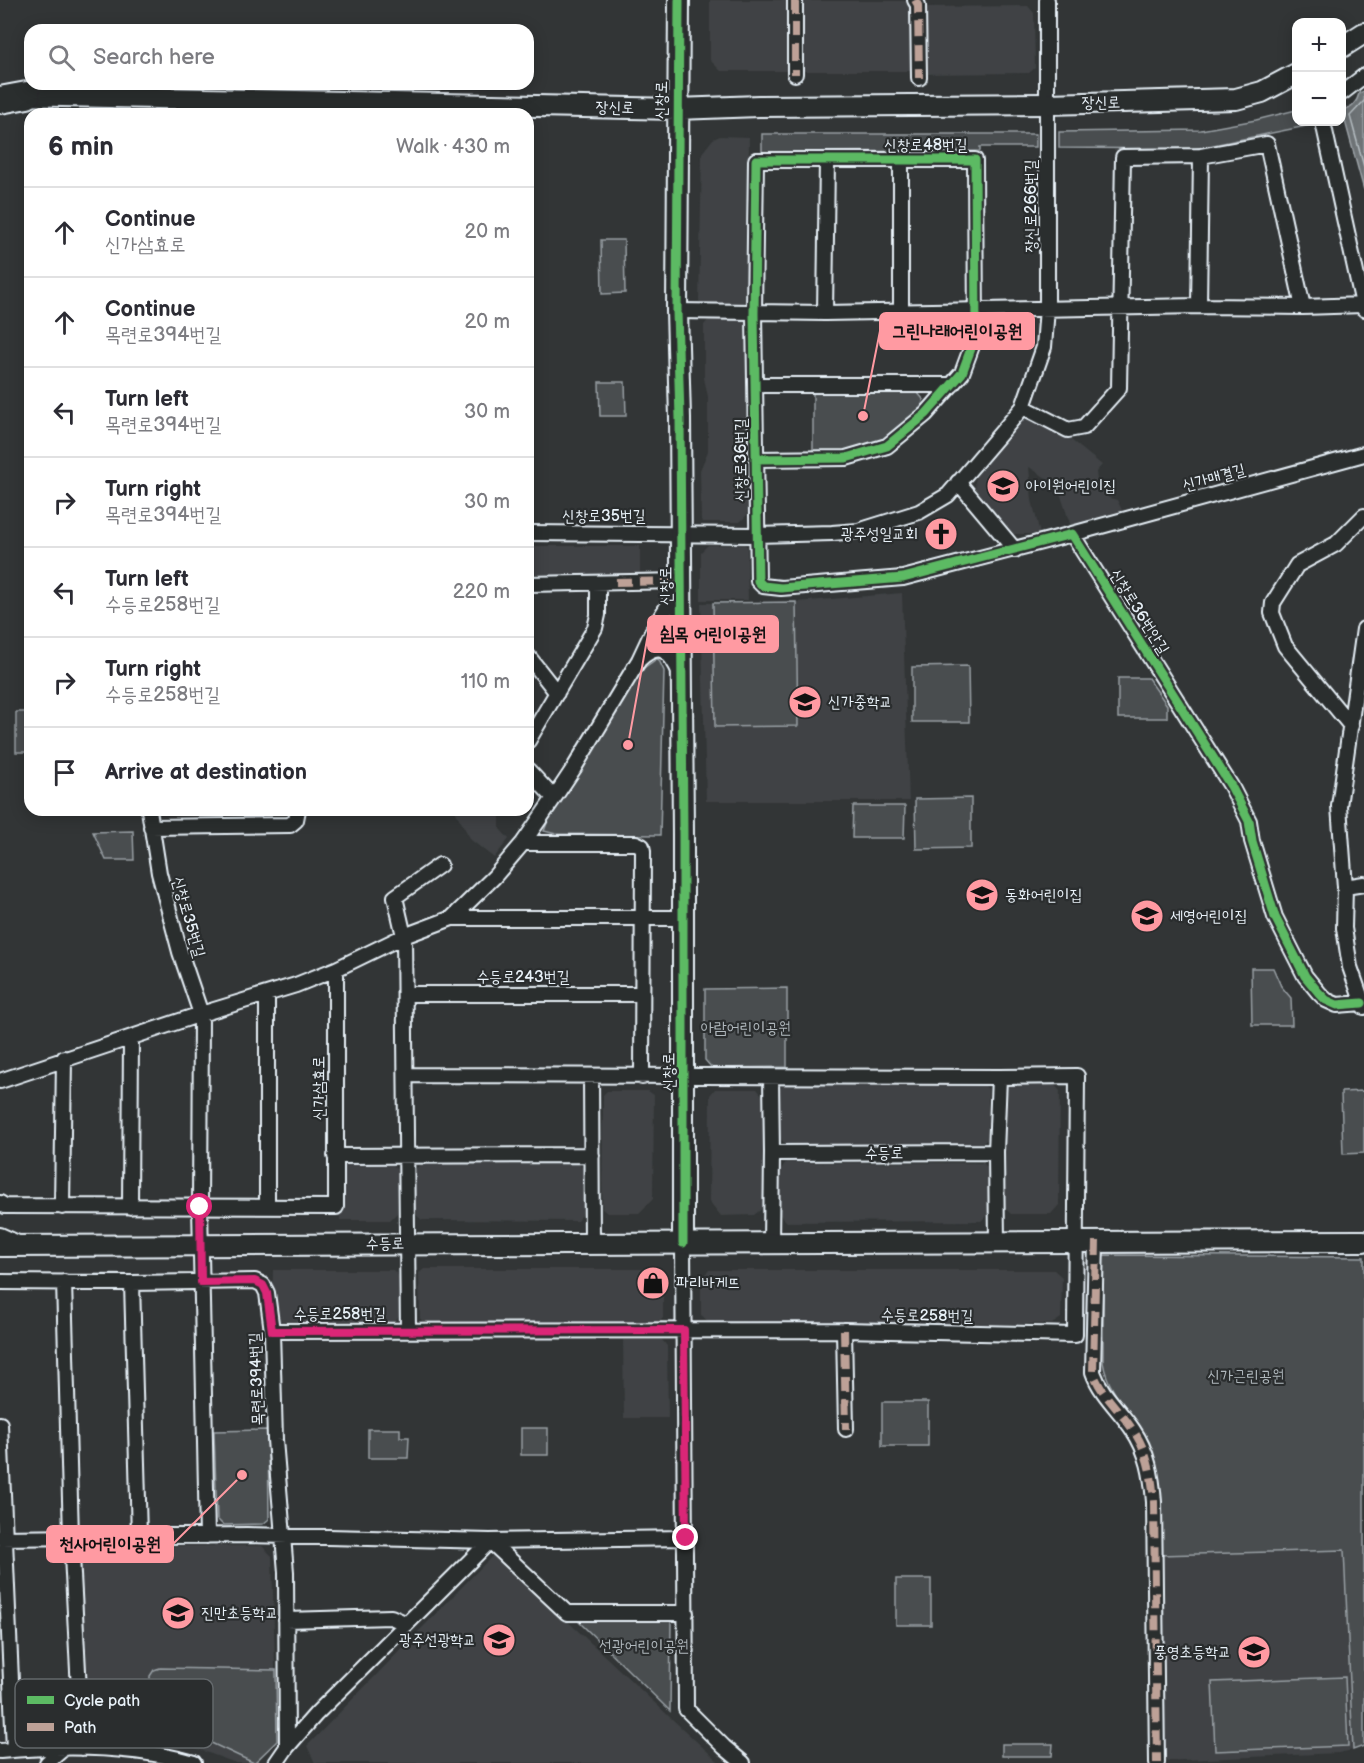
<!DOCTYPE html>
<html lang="en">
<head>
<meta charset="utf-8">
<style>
	:root { --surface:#fff; --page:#f2f2f3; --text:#2b2b33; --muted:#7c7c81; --line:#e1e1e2 }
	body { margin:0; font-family:"Balsamiq Sans","Poor Story",sans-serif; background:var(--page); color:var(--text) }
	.controls { position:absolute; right:18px; top:18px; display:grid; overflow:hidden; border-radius:12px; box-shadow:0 3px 15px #0003 }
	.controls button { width:54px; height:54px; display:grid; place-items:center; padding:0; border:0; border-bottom:2px solid var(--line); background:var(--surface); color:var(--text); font:30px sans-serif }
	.stop { position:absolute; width:18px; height:18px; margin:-14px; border:4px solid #db2777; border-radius:50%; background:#fff }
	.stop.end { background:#db2777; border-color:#fff; box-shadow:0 2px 6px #0008 }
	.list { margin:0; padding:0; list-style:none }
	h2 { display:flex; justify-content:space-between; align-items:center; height:78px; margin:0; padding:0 24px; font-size:26px }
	h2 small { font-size:20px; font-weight:400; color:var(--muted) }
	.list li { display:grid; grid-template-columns:39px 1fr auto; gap:18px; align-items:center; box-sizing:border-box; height:90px; padding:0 24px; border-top:2px solid var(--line) }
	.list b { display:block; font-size:22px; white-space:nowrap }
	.list p { margin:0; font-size:20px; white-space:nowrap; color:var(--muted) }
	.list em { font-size:20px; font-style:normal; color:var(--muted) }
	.icon { flex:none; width:33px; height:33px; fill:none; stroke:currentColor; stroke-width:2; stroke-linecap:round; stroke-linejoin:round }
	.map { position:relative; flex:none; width:1364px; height:1763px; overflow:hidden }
	.search { position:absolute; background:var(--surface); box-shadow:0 3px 15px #0003; left:24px; top:24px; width:510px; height:66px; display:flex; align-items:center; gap:15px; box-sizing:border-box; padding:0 21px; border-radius:18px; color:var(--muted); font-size:22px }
	.panel { position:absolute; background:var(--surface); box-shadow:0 3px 15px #0003; left:24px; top:108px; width:510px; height:708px; border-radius:18px }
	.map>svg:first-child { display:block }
	.built { fill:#3f4244 }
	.green { fill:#494d4f; stroke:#989fa4; stroke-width:1.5 }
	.water { fill:#6e7376; stroke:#9fa5aa; stroke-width:1.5 }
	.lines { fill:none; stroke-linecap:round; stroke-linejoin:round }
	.shore { stroke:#b7bfc4; stroke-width:1.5 }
	.street-casing { stroke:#e8f1f8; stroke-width:18 }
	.secondary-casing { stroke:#e8f1f8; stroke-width:24 }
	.highway-casing { stroke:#e8f1f8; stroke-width:30 }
	.street { stroke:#2a2d2e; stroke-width:14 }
	.secondary { stroke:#2a2d2e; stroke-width:20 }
	.highway { stroke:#2a2d2e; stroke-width:26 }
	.quiet { stroke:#bda197; stroke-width:8; stroke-dasharray:15 8; stroke-linecap:butt }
	.cycleway-casing { stroke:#2a2d2e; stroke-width:13 }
	.cycleway { stroke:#5cba63; stroke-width:9 }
	.route { stroke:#db2777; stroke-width:8 }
	.labels { text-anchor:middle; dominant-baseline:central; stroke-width:4.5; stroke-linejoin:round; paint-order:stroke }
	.street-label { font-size:16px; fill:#e8f1f8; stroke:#2a2d2e }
	.poi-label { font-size:16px; fill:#e8f1f8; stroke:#2a2d2e; text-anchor:start }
	.park-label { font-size:16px; fill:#b0b8bd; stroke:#2a2d2e }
	.key { fill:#2a2d2e; stroke:#63686b; stroke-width:1.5 }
	.key-label { font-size:16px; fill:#e8f1f8 }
	.leader { fill:none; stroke:#ff9aa2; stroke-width:2 }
	.callout-dot { fill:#ff9aa2; stroke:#2a2d2e; stroke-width:2 }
	.callout { fill:#ff9aa2; stroke:#ff9aa2; stroke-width:2 }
	.callout-label { font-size:18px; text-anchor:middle; font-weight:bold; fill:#111 }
</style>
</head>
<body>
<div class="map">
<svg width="1364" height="1763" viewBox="0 0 1364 1763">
	<rect width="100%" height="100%" fill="#323536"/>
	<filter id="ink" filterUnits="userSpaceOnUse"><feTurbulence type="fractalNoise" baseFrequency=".0167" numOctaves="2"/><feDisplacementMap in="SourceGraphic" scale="12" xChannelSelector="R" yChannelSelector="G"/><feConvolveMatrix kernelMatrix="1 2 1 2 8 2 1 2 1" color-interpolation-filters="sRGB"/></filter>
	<g filter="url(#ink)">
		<path class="built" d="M 710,0 L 791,0 L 791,71 L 721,71 L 710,60 Z
			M 801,1 L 912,1 L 912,71 L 801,71 Z
			M 1028,6 L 1034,13 L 1035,68 L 1029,73 L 922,74 L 922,7 Z
			M 720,136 L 749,137 L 748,303 L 738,309 L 708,309 L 699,301 L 702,153 L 713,139 Z
			M 709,319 L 744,319 L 748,324 L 748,514 L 740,522 L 703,522 L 701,520 L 700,470 L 708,451 L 708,397 L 704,378 L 704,325 Z
			M 1025,416 L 1039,425 L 1065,435 L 1102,465 L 1096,472 L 1098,487 L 1109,498 L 1117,500 L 1123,512 L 1071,527 L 1061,496 L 1052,482 L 1029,467 L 1032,500 L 1040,534 L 1012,534 L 976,490 L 975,482 L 977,473 Z
			M 744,544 L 747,546 L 748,600 L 701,600 L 701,552 L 708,545 Z
			M 528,546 L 640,546 L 640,577 L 528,577 Z
			M 902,593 L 909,801 L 706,801 L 701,603 L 796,602 Z
			M 456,810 L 497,810 L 500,816 L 500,829 L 509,839 L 494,858 L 471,840 L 455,811 Z
			M 785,1083 L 983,1084 L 988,1089 L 988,1139 L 980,1145 L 787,1145 L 779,1138 L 779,1089 Z
			M 1009,1083 L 1053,1083 L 1060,1091 L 1059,1205 L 1051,1214 L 1011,1214 L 1004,1207 L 1005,1086 Z
			M 715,1089 L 757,1089 L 763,1096 L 763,1208 L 754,1215 L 721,1216 L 709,1201 L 710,1095 Z
			M 607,1091 L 648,1091 L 654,1095 L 653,1199 L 639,1213 L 607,1213 L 602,1209 L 603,1095 Z
			M 786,1162 L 983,1163 L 990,1170 L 988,1214 L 981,1221 L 787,1222 L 780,1215 L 781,1169 Z
			M 347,1163 L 391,1163 L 397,1169 L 397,1213 L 390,1220 L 340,1220 L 340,1168 Z
			M 421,1163 L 579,1164 L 584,1169 L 584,1213 L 577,1221 L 422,1220 L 415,1214 L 415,1170 Z
			M 424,1269 L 651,1269 L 663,1280 L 663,1318 L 657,1324 L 424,1325 L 420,1318 L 419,1273 Z
			M 273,1270 L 393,1270 L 399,1276 L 399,1317 L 392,1324 L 283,1324 L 272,1316 Z
			M 709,1270 L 1054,1270 L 1062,1277 L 1061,1318 L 1052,1324 L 712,1325 L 701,1315 L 701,1279 Z
			M 623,1340 L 662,1340 L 667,1346 L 668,1418 L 624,1418 Z
			M 86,1546 L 262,1546 L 272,1556 L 277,1741 L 256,1763 L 236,1763 L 170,1739 L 96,1733 L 87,1725 L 78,1556 Z
			M 1344,1550 L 1353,1750 L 1339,1753 L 1161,1761 L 1159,1555 Z
			M 495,1553 L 672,1719 L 720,1763 L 315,1763 L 307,1746 Z"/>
		<path class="green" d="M 1296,110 L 1296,122 L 1308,122 L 1311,125 L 1194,149 L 1059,148 L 1059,132 L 1201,130 L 1256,120 Z
			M 762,134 L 1036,134 L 1036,147 L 980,147 L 980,151 L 762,152 Z
			M 601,240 L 624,240 L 625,293 L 602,294 Z
			M 599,382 L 625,382 L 626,416 L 600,416 Z
			M 813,390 L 917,392 L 923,399 L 922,407 L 885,441 L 855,451 L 813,454 Z
			M 796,602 L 798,726 L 715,727 L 713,603 Z
			M 658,658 L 664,671 L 660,835 L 556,834 L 544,831 L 549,818 L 641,670 Z
			M 968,666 L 969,722 L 912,722 L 912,667 Z
			M 1118,678 L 1148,678 L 1167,705 L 1167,718 L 1118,718 Z
			M 16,712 L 30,712 L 30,752 L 16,752 Z
			M 971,798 L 971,848 L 916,849 L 915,799 Z
			M 853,806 L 905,806 L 904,838 L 852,838 Z
			M 133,831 L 134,860 L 106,860 L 93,832 Z
			M 1251,968 L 1273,968 L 1281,986 L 1291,998 L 1292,1025 L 1252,1025 Z
			M 787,988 L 787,1067 L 712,1068 L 705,1060 L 705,989 Z
			M 1364,1091 L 1364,1153 L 1343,1154 L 1341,1092 Z
			M 1103,1255 L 1364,1257 L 1364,1746 L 1353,1750 L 1344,1550 L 1159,1555 C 1159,1517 1165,1476 1147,1441 C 1133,1414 1108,1394 1103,1362 Z
			M 882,1402 L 928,1402 L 928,1446 L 882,1446 Z
			M 521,1428 L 548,1428 L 548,1455 L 521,1455 Z
			M 368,1429 L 400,1429 L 400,1437 L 409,1437 L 408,1458 L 368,1458 Z
			M 268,1430 L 269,1519 L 263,1524 L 223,1525 L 217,1519 L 214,1431 Z
			M 896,1579 L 931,1579 L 931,1625 L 896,1625 Z
			M 576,1619 L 671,1619 L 670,1711 Z
			M 160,1668 L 276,1670 L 277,1741 L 254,1763 L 190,1733 L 150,1732 L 150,1676 L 154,1670 Z
			M 1345,1677 L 1348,1746 L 1215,1751 L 1212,1682 Z
			M 1002,1744 L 1053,1744 L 1052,1756 L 1002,1756 Z"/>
		<path class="water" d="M 1364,91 L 1364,190 L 1342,110 C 1352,108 1357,103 1359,93 Z"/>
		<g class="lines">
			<path class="shore" d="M 1364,101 L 1350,116 L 1364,167"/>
			<defs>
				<path id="street" d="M 795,0 L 795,74
					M 915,0 L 918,5 L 919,78
					M 1342,93 L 1364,76
					M 1323,122 L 1364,309
					M 901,159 L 901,312
					M 1199,306 L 1201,156
					M 677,311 L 825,313 L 1199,306 L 1303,307 L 1363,305
					M 825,313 L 827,160
					M 756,385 L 952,385
					M 1023,407 L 1068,430 L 1084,427 L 1119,388 L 1123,157 L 1201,156 L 1267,144 L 1303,307
					M 756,459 L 846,458 L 887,446 L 926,414 L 962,373 L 976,335 L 975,160 L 756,160 L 754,314 L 758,581 L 763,586 L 781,588 L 903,578 L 1072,534 L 1231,786 L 1249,821 L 1252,841 L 1275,917 L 1305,976 L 1319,993 L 1326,1000 L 1337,1005 L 1362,1003
					M 958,482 L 1015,550
					M 528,533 L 756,535 L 832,533 L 858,531 L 919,512 L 948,495 L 1023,407 L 1044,347 L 1047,308 L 1047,0
					M 1072,534 L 1364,454
					M 528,584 L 681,581
					M 1364,629 L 1339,806 L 1345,887 L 1344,928 L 1350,967 L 1364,1007
					M 528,656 L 557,693
					M 640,659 C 661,640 670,652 680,673
					M 1351,726 L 1285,646 L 1272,613 L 1273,603 L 1297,565 L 1336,544 L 1364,516
					M 528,741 L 595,628 L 598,615 L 598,583
					M 528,770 L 554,798
					M 149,810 L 159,873 L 180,952 L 201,1014 L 200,1207 L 207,1536
					M 151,827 L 290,825 L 296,820 L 298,810
					M 523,843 L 636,843 L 642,846 L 643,851 L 642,1077
					M 1345,887 L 1364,884
					M 452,918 L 682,918
					M 405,994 L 642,994
					M 591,1076 L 592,1243
					M 771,1077 L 772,1153 L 771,1244
					M 0,1081 L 201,1014 L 296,985 L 336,969 L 404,936 L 452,918 L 494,877 L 523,843 L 554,798 L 574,768 L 639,660 L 654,628 L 680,586
					M 772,1153 L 996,1152
					M 335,1156 L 592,1155
					M 0,1203 L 5,1206 L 336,1207 L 336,969
					M 62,1207 L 64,1058
					M 130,1207 L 131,1038
					M 267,1207 L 267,995
					M 0,1235 L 20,1244
					M 1096,1241 L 1093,1372 C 1101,1395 1120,1410 1133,1430 C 1148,1452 1152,1476 1154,1502 L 1157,1763
					M 683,1243 L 686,1709 L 724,1747 L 743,1763
					M 997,1243 L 996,1152 L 999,1077
					M 0,1282 L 132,1283 L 255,1281 L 263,1285 L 267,1293 L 272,1331 L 275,1440 L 286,1572 L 287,1747 L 276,1763
					M 64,1282 L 71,1536 L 82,1748
					M 132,1283 L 139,1536
					M 408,1330 L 404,936 L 395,897 L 440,865
					M 844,1330 L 846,1429
					M 272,1331 L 844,1330 L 1075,1335 L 1077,1076 L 999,1077 L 406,1075
					M 0,1424 L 14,1750
					M 0,1538 L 247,1535 L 490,1541 L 686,1538
					M 286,1620 L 391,1617 L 407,1624
					M 287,1747 L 316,1714 L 490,1541 L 567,1613 L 686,1613
					M 0,1751 C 63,1745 133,1745 194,1763
					M 47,1763 L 64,1748"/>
				<path id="secondary" d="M 679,0 L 677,311 L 680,418 L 683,834 L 683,1243
					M 1342,47 L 1364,33
					M 15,95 L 677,109 L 759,106 L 1047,104 L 1236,99 L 1262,92 L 1296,74
					M 0,1246 L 1364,1241"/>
				<path id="highway" d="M 0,100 L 27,95"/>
			</defs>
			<use href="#street" class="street-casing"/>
			<use href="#secondary" class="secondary-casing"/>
			<use href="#highway" class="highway-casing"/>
			<use href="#street" class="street"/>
			<use href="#secondary" class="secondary"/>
			<use href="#highway" class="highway"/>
			<path class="quiet" d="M 795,0 L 795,74
				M 915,0 L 918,5 L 919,78
				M 616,582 L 681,581
				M 1096,1241 L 1093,1372 C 1101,1395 1120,1410 1133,1430 C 1148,1452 1152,1476 1154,1502 L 1157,1763
				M 844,1330 L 846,1429"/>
			<defs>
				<path id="cycleway" d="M 679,0 L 677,311 L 680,418 L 683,834 L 683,1243
					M 756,459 L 846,458 L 887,446 L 926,414 L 962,373 L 976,335 L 975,160 L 756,160 L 754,314 L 758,581 L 763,586 L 781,588 L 903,578 L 1072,534 L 1231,786 L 1249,821 L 1252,841 L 1275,917 L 1305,976 L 1319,993 L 1326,1000 L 1337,1005 L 1362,1003"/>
			</defs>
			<use href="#cycleway" class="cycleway-casing"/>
			<use href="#cycleway" class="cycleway"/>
		</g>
	</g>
	<g class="lines" filter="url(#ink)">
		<path class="route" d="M 200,1207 L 201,1282 L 255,1281 L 263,1285 L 267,1293 L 272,1331 L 684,1330 L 686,1538"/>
	</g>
	<defs>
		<symbol id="school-disc" viewBox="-11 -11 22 22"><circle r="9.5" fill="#ff9aa2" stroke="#2a2d2e"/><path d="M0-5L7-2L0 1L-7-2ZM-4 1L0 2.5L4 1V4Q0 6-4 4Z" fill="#111"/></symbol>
		<symbol id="church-disc" viewBox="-11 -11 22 22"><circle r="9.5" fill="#ff9aa2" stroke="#2a2d2e"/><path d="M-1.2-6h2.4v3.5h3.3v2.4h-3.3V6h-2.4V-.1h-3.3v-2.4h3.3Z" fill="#111"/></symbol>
		<symbol id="shop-disc" viewBox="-11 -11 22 22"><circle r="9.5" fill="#ff9aa2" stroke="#2a2d2e"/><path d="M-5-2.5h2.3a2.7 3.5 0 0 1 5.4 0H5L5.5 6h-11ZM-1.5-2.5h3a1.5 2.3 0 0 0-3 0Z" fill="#111"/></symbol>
	</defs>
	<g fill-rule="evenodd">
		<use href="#school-disc" x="984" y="467" width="38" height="38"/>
		<use href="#church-disc" x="922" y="515" width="38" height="38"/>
		<use href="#school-disc" x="786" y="683" width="38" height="38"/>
		<use href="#school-disc" x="963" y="876" width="38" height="38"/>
		<use href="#school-disc" x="1128" y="897" width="38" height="38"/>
		<use href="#shop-disc" x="634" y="1264" width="38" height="38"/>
		<use href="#school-disc" x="159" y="1594" width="38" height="38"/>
		<use href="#school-disc" x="480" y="1621" width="38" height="38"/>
		<use href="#school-disc" x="1235" y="1633" width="38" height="38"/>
	</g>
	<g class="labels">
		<g class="street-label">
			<text transform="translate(662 100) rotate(-89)">신창로</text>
			<text transform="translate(1101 103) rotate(-1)">장신로</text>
			<text transform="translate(615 108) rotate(1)">장신로</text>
			<text x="926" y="145">신창로48번길</text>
			<text transform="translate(1031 206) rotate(-90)">장신로266번길</text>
			<text transform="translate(741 460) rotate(-90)">신창로36번길</text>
			<text transform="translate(1214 478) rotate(-15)">신가매결길</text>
			<text x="604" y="516">신창로35번길</text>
			<text transform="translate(666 586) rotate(-90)">신창로</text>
			<text transform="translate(1139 612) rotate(58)">신창로36번안길</text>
			<text transform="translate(188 917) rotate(74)">신창로35번길</text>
			<text x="523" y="977">수등로243번길</text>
			<text transform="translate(669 1072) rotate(-90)">신창로</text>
			<text transform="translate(319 1088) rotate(-90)">신가삼효로</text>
			<text x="884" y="1153">수등로</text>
			<text transform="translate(385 1244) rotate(-1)">수등로</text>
			<text x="340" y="1314">수등로258번길</text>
			<text transform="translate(927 1316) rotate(1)">수등로258번길</text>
			<text transform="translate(257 1379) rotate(-92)">목련로394번길</text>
		</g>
		<g class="poi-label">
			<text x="1026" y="486">아이원어린이집</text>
			<text x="918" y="534" text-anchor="end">광주성일교회</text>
			<text x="828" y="702">신가중학교</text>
			<text x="1005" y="895">동화어린이집</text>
			<text x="1170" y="916">세영어린이집</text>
			<text x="676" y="1283">파리바게뜨</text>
			<text x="201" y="1613">진만초등학교</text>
			<text x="476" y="1640" text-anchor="end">광주선광학교</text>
			<text x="1231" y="1652" text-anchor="end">풍영초등학교</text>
		</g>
		<g class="park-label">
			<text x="746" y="1028">아람어린이공원</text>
			<text x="1246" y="1376">신가근린공원</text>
			<text x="644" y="1646">선광어린이공원</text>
		</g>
	</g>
	<rect x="15" y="1679" width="198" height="69" rx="9" class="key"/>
	<rect x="27" y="1696" width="27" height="8" fill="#5cba63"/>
	<rect x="27" y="1723" width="27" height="8" fill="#bda197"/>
	<g class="key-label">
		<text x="64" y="1706">Cycle path</text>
		<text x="64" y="1733">Path</text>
	</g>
	<path class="leader" d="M863 416L880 331M628 745L648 634M242 1475L173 1544"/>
	<g class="callout-dot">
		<circle cx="863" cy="416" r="6"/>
		<circle cx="628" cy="745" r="6"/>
		<circle cx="242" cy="1475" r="6"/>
	</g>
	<g class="callout">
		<rect x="880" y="313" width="154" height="36" rx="6"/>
		<rect x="648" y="616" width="130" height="36" rx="6"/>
		<rect x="47" y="1526" width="126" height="36" rx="6"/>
	</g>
	<g class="callout-label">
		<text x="957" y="337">그린나래어린이공원</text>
		<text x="713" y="640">쉼목 어린이공원</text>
		<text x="110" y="1550">천사어린이공원</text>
	</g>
</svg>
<div class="controls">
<button>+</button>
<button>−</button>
</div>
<div class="stop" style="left:200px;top:1207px"></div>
<div class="stop end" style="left:686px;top:1538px"></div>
<div class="search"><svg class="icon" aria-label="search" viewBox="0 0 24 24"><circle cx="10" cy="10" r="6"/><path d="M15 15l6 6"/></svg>Search here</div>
<section class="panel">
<h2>6 min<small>Walk · 430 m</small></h2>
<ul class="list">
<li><svg class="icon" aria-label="ahead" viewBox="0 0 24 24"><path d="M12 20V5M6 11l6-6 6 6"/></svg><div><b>Continue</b><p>신가삼효로</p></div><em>20 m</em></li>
<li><svg class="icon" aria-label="ahead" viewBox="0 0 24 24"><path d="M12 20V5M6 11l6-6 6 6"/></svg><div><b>Continue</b><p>목련로394번길</p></div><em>20 m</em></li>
<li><svg class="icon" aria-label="left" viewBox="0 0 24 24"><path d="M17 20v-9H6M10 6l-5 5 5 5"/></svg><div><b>Turn left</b><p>목련로394번길</p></div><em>30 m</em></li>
<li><svg class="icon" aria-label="right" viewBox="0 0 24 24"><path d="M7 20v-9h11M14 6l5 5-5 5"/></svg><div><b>Turn right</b><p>목련로394번길</p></div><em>30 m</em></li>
<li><svg class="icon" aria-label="left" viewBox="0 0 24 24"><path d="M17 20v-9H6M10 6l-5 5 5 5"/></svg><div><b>Turn left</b><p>수등로258번길</p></div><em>220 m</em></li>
<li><svg class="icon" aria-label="right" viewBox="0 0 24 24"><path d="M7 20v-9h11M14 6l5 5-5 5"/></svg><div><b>Turn right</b><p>수등로258번길</p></div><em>110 m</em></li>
<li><svg class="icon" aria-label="arrive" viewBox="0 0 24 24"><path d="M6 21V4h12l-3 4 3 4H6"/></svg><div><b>Arrive at destination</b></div></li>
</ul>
</section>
</div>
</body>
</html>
